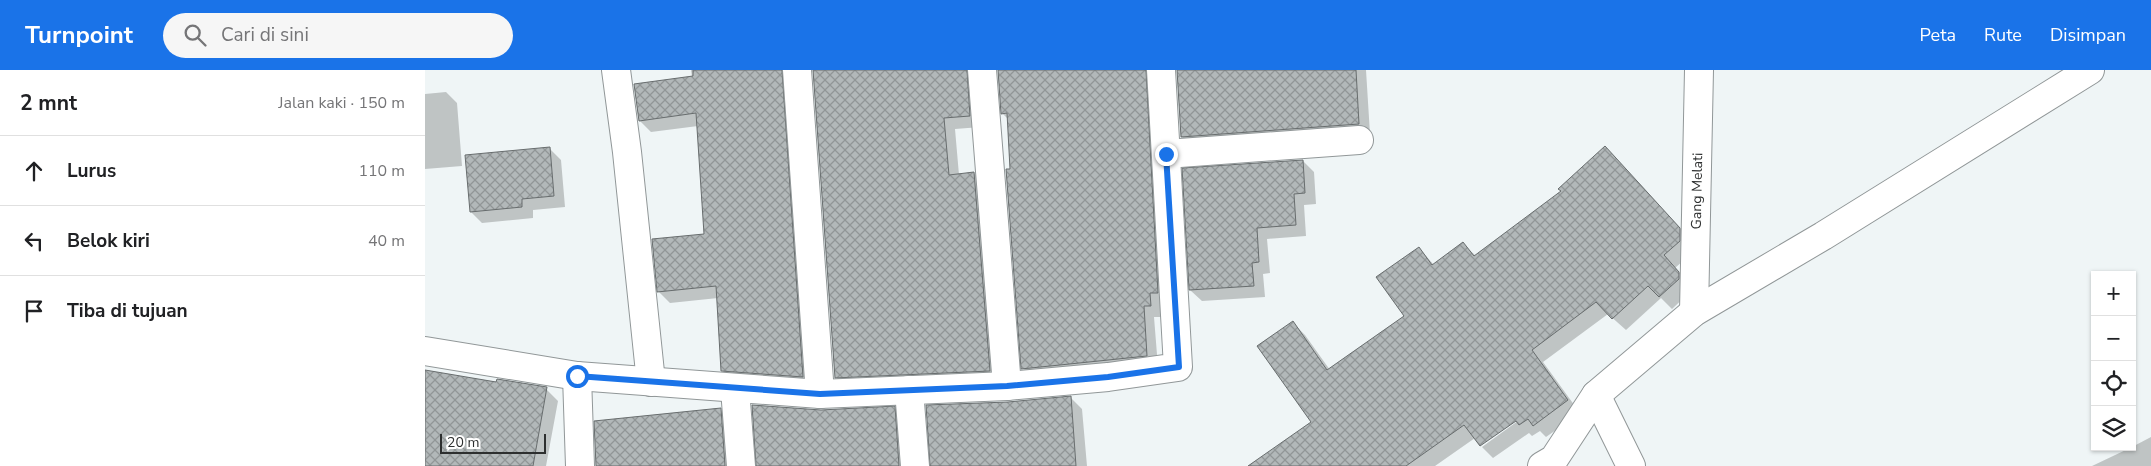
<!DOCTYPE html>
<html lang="id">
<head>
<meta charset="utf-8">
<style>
	:root { --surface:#fff; --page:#f6f6f6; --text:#202124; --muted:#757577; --line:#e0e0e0; --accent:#1a73e8 }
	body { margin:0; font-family:"Nunito Sans",sans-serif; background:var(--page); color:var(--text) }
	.controls { position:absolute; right:15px; bottom:15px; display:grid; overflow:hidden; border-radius:0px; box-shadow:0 1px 4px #0004 }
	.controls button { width:45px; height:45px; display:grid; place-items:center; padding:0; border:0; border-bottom:1px solid var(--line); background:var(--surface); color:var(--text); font:25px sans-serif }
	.scale { position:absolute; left:15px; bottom:12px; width:106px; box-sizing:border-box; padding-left:5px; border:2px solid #2d2f2f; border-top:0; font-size:14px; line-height:18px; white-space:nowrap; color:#2d2f2f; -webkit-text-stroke:4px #fff; paint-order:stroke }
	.stop { position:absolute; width:15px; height:15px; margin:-11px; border:4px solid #1a73e8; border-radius:50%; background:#fff }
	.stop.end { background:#1a73e8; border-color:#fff; box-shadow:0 1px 5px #0008 }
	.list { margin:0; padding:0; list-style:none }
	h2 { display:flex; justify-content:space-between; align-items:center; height:65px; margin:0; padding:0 20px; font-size:21px }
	h2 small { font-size:16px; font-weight:400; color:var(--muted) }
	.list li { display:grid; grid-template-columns:32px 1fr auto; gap:15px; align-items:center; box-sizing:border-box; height:70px; padding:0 20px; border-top:1px solid var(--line) }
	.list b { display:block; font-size:19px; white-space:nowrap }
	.list em { font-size:16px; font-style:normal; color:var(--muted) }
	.icon { flex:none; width:28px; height:28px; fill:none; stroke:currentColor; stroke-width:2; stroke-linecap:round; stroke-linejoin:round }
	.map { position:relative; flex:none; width:1726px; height:396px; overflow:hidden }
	header { display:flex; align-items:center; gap:30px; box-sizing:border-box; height:70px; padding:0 25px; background:var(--accent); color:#fff }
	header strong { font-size:24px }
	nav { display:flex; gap:28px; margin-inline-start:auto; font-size:18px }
	.search { width:350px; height:45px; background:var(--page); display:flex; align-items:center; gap:12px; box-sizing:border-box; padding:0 18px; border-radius:28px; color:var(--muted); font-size:19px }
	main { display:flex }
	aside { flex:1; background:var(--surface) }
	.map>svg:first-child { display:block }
	.shadow { fill:#0003 }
	.building { fill:url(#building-cross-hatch); stroke:#686d6e }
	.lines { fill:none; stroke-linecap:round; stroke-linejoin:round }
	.minor-casing { stroke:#919798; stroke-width:30 }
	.minor { stroke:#fff; stroke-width:28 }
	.route { stroke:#1a73e8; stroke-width:6 }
	.labels { text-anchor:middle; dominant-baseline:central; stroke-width:5; stroke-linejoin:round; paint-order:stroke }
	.street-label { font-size:14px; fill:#2d2f2f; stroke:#fff }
</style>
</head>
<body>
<header>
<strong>Turnpoint</strong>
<div class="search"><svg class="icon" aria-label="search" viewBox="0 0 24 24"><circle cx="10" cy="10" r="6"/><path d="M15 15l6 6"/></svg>Cari di sini</div>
<nav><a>Peta</a><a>Rute</a><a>Disimpan</a></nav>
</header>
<main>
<aside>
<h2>2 mnt<small>Jalan kaki · 150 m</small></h2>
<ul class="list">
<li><svg class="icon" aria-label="ahead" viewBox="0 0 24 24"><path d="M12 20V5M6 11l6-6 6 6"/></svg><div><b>Lurus</b></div><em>110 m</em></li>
<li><svg class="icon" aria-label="left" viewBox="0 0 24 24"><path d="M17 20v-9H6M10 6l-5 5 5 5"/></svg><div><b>Belok kiri</b></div><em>40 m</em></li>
<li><svg class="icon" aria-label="arrive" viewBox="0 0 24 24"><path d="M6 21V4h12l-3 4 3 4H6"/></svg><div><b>Tiba di tujuan</b></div></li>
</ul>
</aside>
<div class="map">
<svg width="1726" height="396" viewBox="0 0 1726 396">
	<defs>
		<pattern id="building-cross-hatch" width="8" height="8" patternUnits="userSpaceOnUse" patternTransform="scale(1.25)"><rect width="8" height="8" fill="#b2b8b9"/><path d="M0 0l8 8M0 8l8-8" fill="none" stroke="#919697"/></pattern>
	</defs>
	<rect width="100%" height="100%" fill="#eff5f6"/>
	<path class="shadow" d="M 266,0 L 373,0 L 389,318 L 309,312 L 297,300 L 293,228 L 245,233 L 234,222 L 281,165 L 273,56 L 226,62 L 215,51 L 267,7 Z
		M 389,0 L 558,0 L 556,57 L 530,59 L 534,105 L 549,103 L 560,115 L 576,312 L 422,319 L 411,307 Z
		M 574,0 L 737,0 L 737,247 L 729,247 L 733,297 L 609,310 L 598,298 L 583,49 L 577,43 Z
		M 753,0 L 941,0 L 945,64 L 768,78 L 757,67 Z
		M 21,22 L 32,33 L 37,96 L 0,99 L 0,24 Z
		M 124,78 L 136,90 L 140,137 L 108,140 L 108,148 L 57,153 L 46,142 Z
		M 1192,90 L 1267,171 L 1267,183 L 1250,198 L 1266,215 L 1266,221 L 1247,239 L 1236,228 L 1201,260 L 1183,244 L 1118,292 L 1155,343 L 1121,367 L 1115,361 L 1107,366 L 1104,363 L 1068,388 L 1057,377 L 1097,348 L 1095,346 L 1056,374 L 1056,376 L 1050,368 L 1010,396 L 838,396 L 888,352 L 868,253 L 880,265 L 905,300 L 980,247 L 994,178 L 1009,195 L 1038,174 L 1051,186 Z
		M 878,91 L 889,102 L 891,134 L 879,135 L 881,166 L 842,169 L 845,203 L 838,204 L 840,227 L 777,231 L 765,220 Z
		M 0,302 L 121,319 L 133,331 L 121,396 L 0,396 Z
		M 645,327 L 657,339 L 662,396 L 507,396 L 583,333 Z
		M 469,338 L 481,349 L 485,396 L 333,396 L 396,341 Z
		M 295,339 L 307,351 L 311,396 L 172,396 Z
		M 1726,367 L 1726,396 L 1667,396 L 1707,377 Z"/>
	<path class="building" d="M 268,0 L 357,0 L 378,307 L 296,301 L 291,216 L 232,222 L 227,169 L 279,164 L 271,43 L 214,51 L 209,14 L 268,6 Z
		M 388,0 L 542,0 L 545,46 L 519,48 L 524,105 L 549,102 L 565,301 L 410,308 Z
		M 573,0 L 721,0 L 733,223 L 725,223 L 726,236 L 719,236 L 722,286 L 596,299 L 581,99 L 585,99 L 582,43 L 576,44 Z
		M 752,0 L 931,0 L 934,54 L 756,67 Z
		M 1180,76 L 1255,158 L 1255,171 L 1239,185 L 1254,202 L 1254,209 L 1234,227 L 1223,216 L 1187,249 L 1171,232 L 1107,280 L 1143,330 L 1108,356 L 1103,349 L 1094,355 L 1091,351 L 1055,376 L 1039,355 L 981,396 L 823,396 L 886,352 L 832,276 L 868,251 L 902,300 L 979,246 L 951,207 L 994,177 L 1007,195 L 1038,172 L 1049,186 L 1136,121 L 1133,119 Z
		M 125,77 L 129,126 L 97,129 L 97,137 L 45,142 L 40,85 Z
		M 878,90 L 880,123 L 869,124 L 871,155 L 832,158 L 834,192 L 827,193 L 829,216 L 764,220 L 757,98 Z
		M 0,300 L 71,312 L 72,309 L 122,317 L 108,396 L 0,396 Z
		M 646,326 L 651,396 L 505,396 L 501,335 L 583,332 Z
		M 327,335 L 396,340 L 470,336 L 474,396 L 331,396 Z
		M 296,338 L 300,396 L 171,396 L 169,351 Z"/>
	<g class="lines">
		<defs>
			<g id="minor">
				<path d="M 191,0 L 202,82 L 226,312"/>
				<path d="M 372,0 L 395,324"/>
				<path d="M 557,0 L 582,316"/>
				<path d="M 741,84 L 934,70"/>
				<path id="s1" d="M 1269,242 L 1274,0"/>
				<path d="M 0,281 L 152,306 L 395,324 L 582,316 L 683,307 L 753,297 L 736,0"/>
				<path d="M 152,306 L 155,396"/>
				<path d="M 310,319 L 316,396"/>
				<path d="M 484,320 L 490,396"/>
				<path d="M 1171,325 L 1206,396"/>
				<path d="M 1117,396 L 1129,389 L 1171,325 L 1269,242 L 1398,166 L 1665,0"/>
			</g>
		</defs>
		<use href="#minor" class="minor-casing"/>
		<use href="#minor" class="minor"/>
	</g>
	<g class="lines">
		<path class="route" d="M 152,306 L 395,324 L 582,316 L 683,307 L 754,297 L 741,84"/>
	</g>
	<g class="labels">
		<g class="street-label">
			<text stroke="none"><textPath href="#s1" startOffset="121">Gang Melati</textPath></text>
		</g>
	</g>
</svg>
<div class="controls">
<button>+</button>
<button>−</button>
<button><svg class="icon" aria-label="locate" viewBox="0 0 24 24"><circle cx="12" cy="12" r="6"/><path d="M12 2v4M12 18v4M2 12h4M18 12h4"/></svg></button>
<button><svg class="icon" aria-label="layers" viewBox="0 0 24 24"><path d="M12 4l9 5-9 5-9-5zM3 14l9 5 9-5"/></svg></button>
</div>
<div class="scale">20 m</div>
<div class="stop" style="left:152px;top:306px"></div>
<div class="stop end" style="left:741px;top:84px"></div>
</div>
</main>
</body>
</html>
